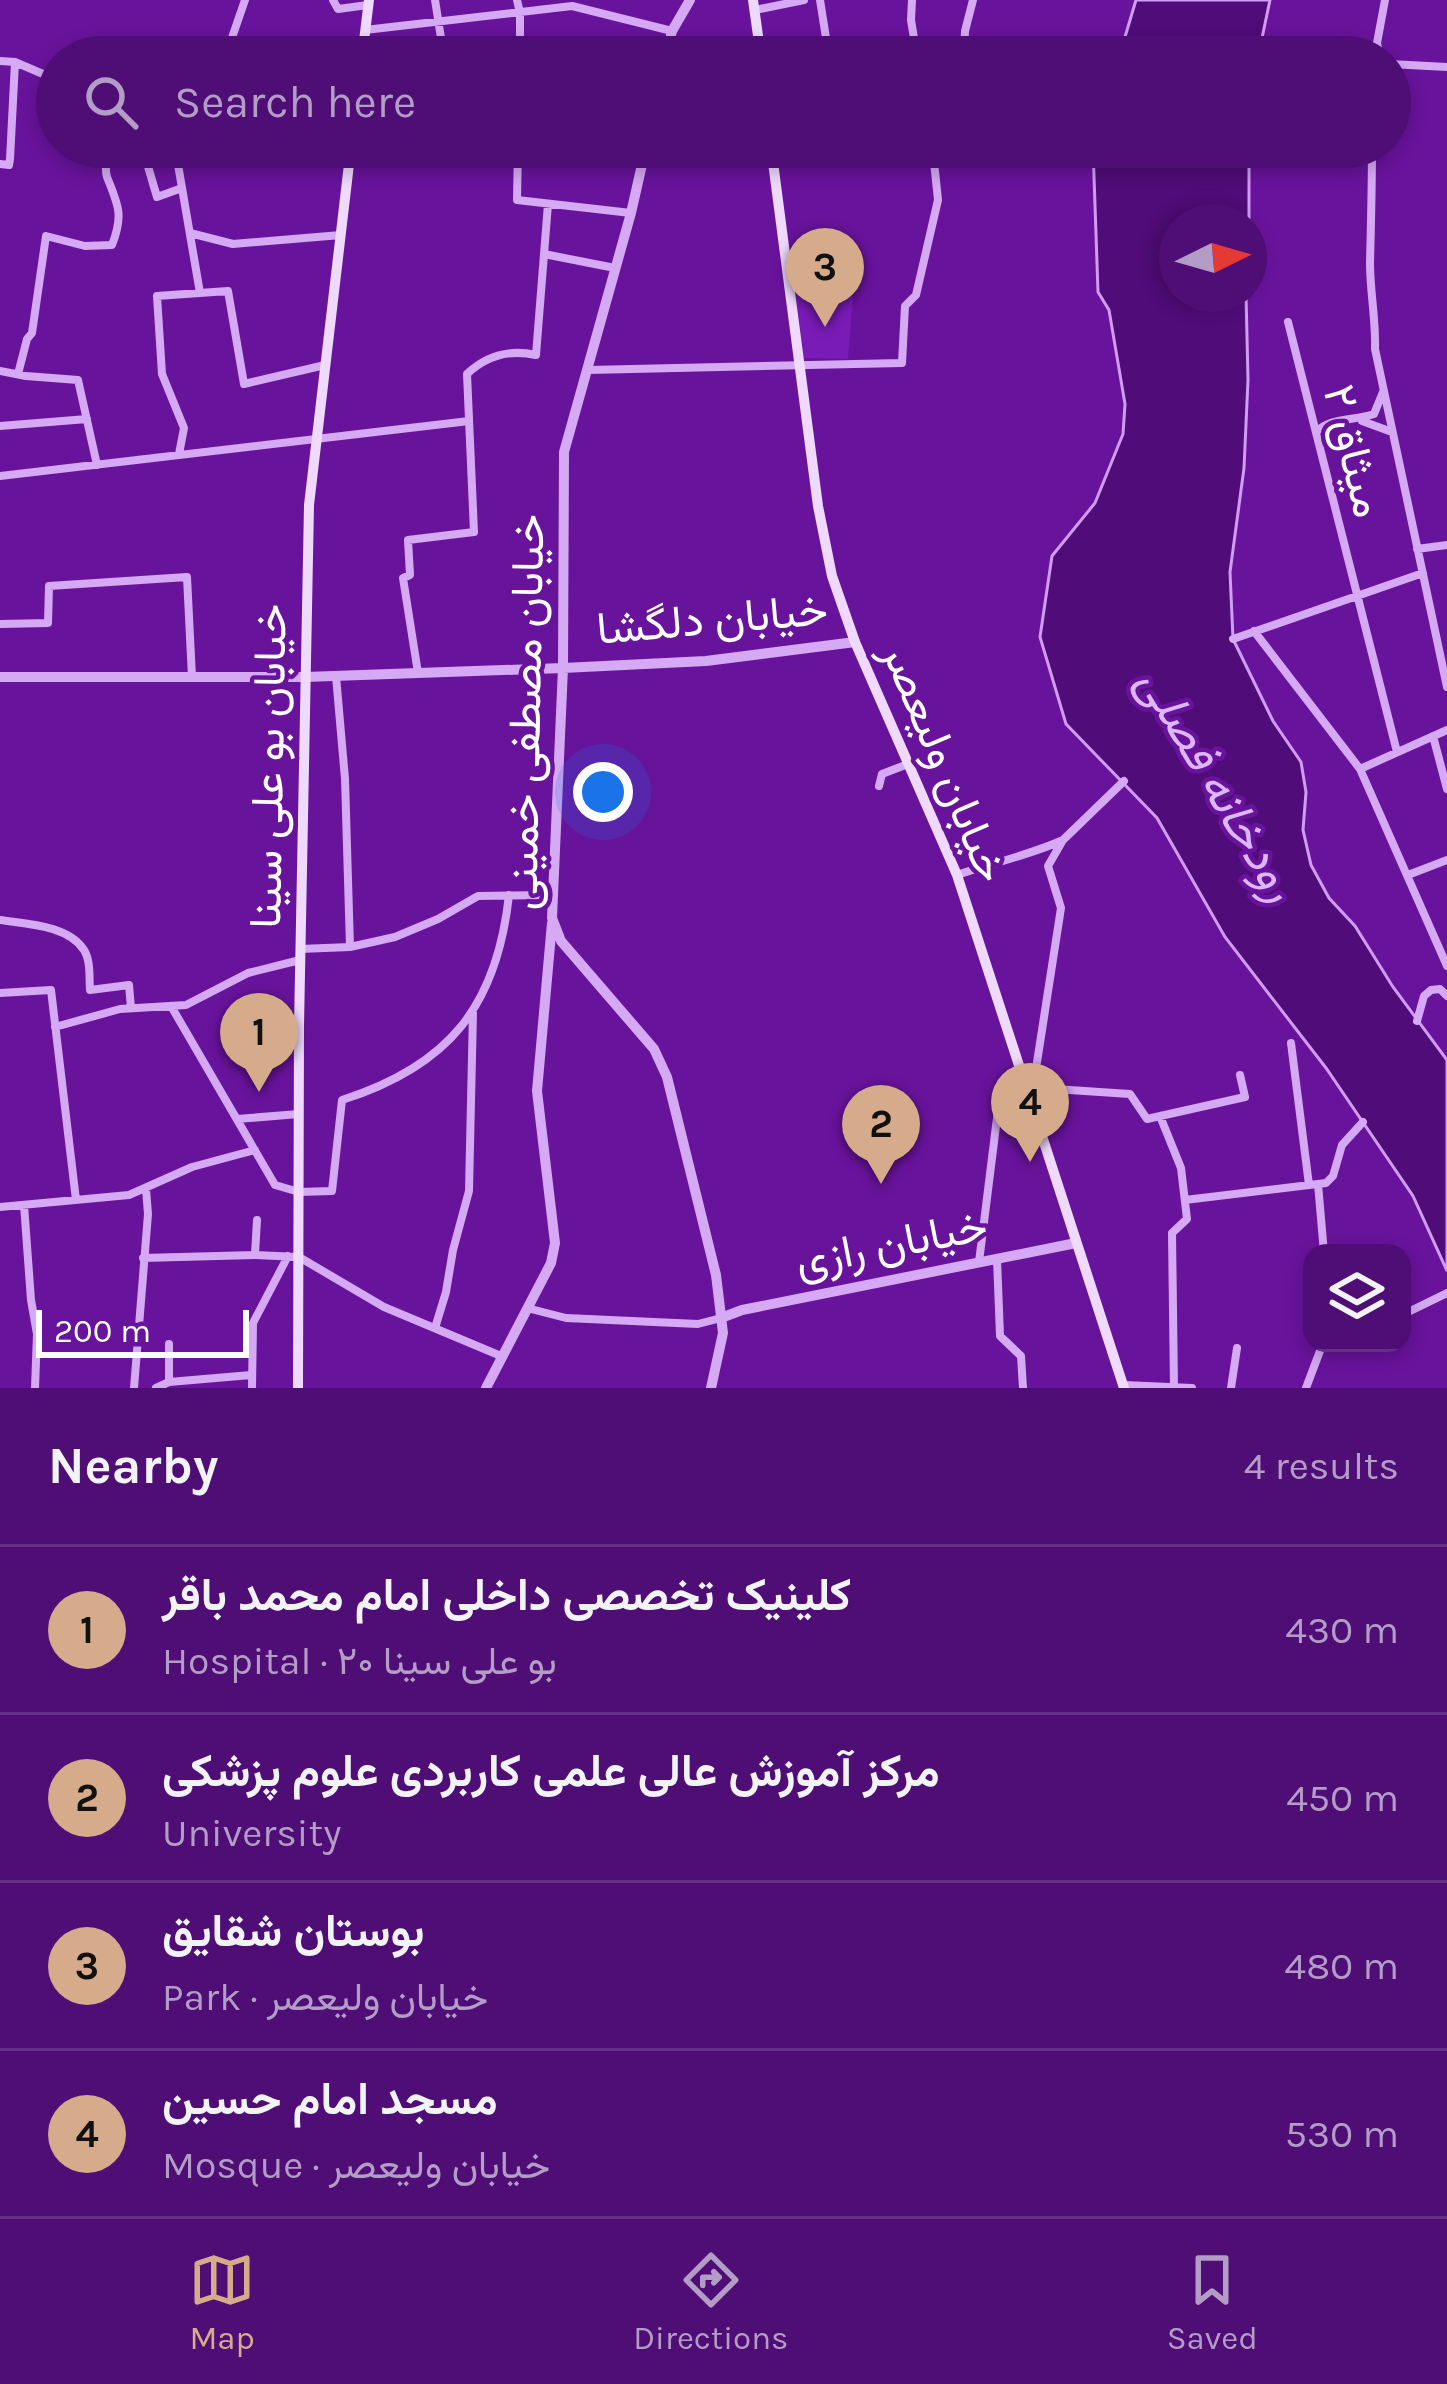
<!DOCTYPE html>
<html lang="en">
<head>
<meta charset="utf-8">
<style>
	:root { --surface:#4e0e75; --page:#581c7d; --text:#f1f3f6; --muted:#b39cc5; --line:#652e87; --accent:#d6ab8b }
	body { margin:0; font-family:Karla,Vazirmatn,sans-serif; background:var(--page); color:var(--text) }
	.controls { position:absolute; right:36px; bottom:36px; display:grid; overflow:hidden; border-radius:24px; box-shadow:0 6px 18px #0003 }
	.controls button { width:108px; height:108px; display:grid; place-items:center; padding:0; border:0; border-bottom:3px solid var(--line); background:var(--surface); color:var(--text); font:60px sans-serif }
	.compass { position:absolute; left:1159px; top:204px; width:108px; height:108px; border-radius:50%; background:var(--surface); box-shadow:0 6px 18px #0003; rotate:85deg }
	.scale { position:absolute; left:36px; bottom:30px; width:213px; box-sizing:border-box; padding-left:12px; border:6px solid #fff; border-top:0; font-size:33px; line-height:42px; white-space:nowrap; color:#fff; -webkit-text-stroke:9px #68139c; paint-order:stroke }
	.you { position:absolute; left:603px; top:792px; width:42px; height:42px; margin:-30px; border:9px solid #fff; border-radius:50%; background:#1a73e8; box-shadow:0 0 0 18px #1a73e833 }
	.badge { display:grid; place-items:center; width:78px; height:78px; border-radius:50%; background:var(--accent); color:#111; font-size:39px; font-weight:700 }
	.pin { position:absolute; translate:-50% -99px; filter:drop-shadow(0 3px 6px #0008) }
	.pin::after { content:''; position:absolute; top:63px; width:42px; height:36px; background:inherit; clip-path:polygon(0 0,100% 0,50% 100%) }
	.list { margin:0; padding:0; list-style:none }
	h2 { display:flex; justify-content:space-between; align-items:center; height:156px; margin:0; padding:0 48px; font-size:51px }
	h2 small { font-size:39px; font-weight:400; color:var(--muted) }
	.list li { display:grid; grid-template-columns:78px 1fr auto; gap:36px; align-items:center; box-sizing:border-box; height:168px; padding:0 48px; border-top:3px solid var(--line) }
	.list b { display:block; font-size:45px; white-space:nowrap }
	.list p { margin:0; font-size:39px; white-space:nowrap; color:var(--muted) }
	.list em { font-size:39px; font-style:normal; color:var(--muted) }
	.icon { flex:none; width:66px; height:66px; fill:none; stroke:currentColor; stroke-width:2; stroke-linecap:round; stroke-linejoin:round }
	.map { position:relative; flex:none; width:1447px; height:1388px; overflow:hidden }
	.search { position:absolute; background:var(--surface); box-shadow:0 6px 18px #0003; left:36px; right:36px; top:36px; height:132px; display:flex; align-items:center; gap:30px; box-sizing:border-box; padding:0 42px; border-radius:66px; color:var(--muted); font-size:45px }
	.sheet { height:828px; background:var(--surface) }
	nav { display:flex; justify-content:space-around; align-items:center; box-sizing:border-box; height:168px; border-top:3px solid var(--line); background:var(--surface); font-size:33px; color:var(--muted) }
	nav a { display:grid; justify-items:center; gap:6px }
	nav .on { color:var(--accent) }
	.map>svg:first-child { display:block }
	.green { fill:#791bb6 }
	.water { fill:#500c79; stroke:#d19bf6; stroke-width:3 }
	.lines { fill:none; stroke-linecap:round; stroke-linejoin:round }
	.minor { stroke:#d6a9f4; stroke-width:8 }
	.tertiary { stroke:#d6a9f4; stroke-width:10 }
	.secondary { stroke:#efd9fd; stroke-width:10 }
	.labels { text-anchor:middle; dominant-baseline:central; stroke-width:9; stroke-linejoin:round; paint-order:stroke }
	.street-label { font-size:45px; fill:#fff; stroke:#68139c }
	.water-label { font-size:48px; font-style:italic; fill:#deb6fa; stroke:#68139c }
</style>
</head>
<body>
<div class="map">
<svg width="1447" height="1388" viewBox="0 0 1447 1388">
	<rect width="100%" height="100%" fill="#68139c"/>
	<path class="green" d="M 796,295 L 853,296 L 848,359 L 804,358 Z"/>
	<path class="water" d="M 1136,0 L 1270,0 L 1258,57 L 1119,57 Z
		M 1093,147 L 1249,147 L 1249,237 L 1249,222 L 1177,222 L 1177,294 L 1246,294 L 1248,380 L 1244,468 L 1230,572 L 1233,639 L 1273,721 L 1301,762 L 1306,792 L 1303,830 L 1311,865 L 1329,898 L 1355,926 L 1393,987 L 1447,1060 L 1447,1271 L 1413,1196 L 1326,1068 L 1225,937 L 1157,818 L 1066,724 L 1040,637 L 1052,556 L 1095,503 L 1123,434 L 1125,404 L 1109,310 L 1098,292 Z"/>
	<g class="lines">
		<path class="minor" d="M 333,0 L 338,9 L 368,5
			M 435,0 L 444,57
			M 517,0 L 520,13 L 520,57
			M 820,0 L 829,57
			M 912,0 L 911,20 L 917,57
			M 755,10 L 804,0
			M 365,30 L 572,6 L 672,31
			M 226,55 L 245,0
			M 202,57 L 226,54 L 295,54 L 364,40
			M 964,57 L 965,31 L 973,0
			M 1380,57 L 1377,43 L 1385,0
			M 0,61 L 15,62 L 57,80
			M 1390,64 L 1447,67
			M 175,147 L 200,293
			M 518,147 L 517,200 L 631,213
			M 1372,147 C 1372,186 1371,224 1370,263 C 1370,292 1376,320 1375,349 L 1447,687
			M 144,153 L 157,197 L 182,188
			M 107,161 L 173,147
			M 934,162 L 942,147
			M 773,163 L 861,147
			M 0,164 L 9,165 L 10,159 L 15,62
			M 190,233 L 233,244 L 341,235
			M 544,254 L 615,268
			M 1288,322 L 1397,752
			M 588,370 L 902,363 L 905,306 L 916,295 L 938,200 L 934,162 L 909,155 L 910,147
			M 0,371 L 26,376 L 78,380 L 97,465
			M 18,374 L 27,339 L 32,333 L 46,236 L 85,246 L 112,245 C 124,214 118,205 107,177 C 104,168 107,157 108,147
			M 1362,421 L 1392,432
			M 0,426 L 87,419
			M 1316,432 C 1330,417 1354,421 1374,414 L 1383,392
			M 179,454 L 184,428 L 162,374 L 157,296 L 228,291 L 244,384 L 325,365
			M 0,476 L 469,421
			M 1417,549 L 1447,545
			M 0,624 L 48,623 L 49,586 L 187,577 L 192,677
			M 1254,631 L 1360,769 L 1447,966
			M 1233,639 L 1423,573
			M 418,673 L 403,578 L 410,575 L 408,540 L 474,532 L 467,374 C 487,355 509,349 536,355 L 548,204
			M 336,676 L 345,779 L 350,947
			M 1433,736 L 1447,789
			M 1360,769 L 1447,730
			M 879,786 L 882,774 L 908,764
			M 1063,840 L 1124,781
			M 957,875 C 992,863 1030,855 1063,840 L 1048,866 L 1061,908 L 1035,1075 L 1029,1090
			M 1408,875 L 1447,860
			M 0,920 C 26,924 68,925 84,950 C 91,961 89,978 90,990 L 129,985 L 131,1008
			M 300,949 L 350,947 L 395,937 L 438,919 L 478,896 L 554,895
			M 0,993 L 51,990 L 76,1200
			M 171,1006 L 275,1185 L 299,1192 L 332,1191 L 342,1100 C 449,1066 497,1006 509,895
			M 1417,1021 L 1424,996 L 1431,990 L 1440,989 L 1447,996
			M 55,1027 L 120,1009 L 186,1005 L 248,973 L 300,960
			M 1291,1043 L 1309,1185
			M 1160,1116 L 1181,1168 L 1187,1219 L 1172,1233 L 1174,1387
			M 237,1119 L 299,1114
			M 1318,1184 L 1324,1253
			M 1185,1200 L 1326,1183 L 1333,1176 L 1342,1145 L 1363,1122
			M 24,1205 L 31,1300 L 37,1334 L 35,1388
			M 0,1207 L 129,1195 L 192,1167 L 255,1150
			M 255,1254 L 257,1220
			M 143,1258 L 255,1255 L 299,1257 L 384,1307 L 501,1356
			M 997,1259 L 1000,1336 L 1021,1356 L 1023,1388
			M 979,1262 L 998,1110 L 1039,1088 L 1130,1094 L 1147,1119 L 1245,1097 L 1240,1075
			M 527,1308 L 566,1318 L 698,1324 L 721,1318
			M 1402,1315 L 1447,1293
			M 435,1328 L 446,1292 L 453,1250 L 469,1191 L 473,1012
			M 1322,1348 L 1339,1343
			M 169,1382 L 169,1344
			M 1124,1385 L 1192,1388
			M 134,1388 L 148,1214 L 146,1189
			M 156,1388 L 169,1382 L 251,1375
			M 252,1388 L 253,1323 L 288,1256
			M 1231,1388 L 1237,1348
			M 1306,1388 L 1323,1343"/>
		<path class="tertiary" d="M 666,57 L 672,31 L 690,0
			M 646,147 L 631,213 L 564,452 L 563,668 L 552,918 L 561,941 L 654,1049 L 667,1077 L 716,1275 L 723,1333 L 711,1388
			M 0,677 L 305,677 L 563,668 L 706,661 L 855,642
			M 721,1318 L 742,1310 L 1076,1243
			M 486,1388 L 551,1263 L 555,1243 L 537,1091 L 552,923"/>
		<path class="secondary" d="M 753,0 L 761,57
			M 362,57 L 369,0
			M 771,147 L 818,506 L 832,576 L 855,642 L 957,875 L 1124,1388
			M 298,1388 L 299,1026 L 309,505 L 351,147"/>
	</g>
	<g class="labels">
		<g class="street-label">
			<text transform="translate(1354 451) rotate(76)">میثاق ۲</text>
			<text transform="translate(712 619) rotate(-5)">خیابان دلگشا</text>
			<text transform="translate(525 712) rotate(-89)">خیابان مصطفی خمینی</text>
			<text transform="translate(945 762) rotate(67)">خیابان ولیعصر</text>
			<text transform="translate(268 766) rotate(-89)">خیابان بو علی سینا</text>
			<text transform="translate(891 1243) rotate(-11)">خیابان رازی</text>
		</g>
		<g class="water-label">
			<text transform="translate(1218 784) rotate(59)">رودخانه فصلی</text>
		</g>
	</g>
</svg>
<div class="controls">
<button><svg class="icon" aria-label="layers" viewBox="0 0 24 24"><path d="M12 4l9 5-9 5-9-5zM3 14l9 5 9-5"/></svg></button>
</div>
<svg class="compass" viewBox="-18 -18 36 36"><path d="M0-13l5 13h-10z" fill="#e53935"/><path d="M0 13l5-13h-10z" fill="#b39cc5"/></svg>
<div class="scale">200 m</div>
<div class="you"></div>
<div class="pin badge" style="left:259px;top:1092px">1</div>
<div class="pin badge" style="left:881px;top:1184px">2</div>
<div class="pin badge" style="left:825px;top:327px">3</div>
<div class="pin badge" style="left:1030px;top:1162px">4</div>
<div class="search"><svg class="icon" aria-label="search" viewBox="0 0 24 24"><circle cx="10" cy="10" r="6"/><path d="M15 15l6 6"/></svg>Search here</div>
</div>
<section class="sheet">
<h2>Nearby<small>4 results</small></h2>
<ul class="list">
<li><span class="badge">1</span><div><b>کلینیک تخصصی داخلی امام محمد باقر</b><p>Hospital · بو علی سینا ۲۰</p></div><em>430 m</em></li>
<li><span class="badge">2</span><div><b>مرکز آموزش عالی علمی کاربردی علوم پزشکی</b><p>University</p></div><em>450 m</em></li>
<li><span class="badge">3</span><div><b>بوستان شقایق</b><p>Park · خیابان ولیعصر</p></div><em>480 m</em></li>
<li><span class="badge">4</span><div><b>مسجد امام حسین</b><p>Mosque · خیابان ولیعصر</p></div><em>530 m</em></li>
</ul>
</section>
<nav>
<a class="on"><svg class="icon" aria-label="map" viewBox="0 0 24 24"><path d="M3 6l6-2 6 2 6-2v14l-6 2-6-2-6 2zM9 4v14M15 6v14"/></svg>Map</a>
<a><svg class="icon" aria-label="directions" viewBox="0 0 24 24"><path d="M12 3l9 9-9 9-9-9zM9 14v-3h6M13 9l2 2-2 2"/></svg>Directions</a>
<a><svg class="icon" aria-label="saved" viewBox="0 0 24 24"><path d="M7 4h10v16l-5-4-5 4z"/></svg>Saved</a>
</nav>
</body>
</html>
